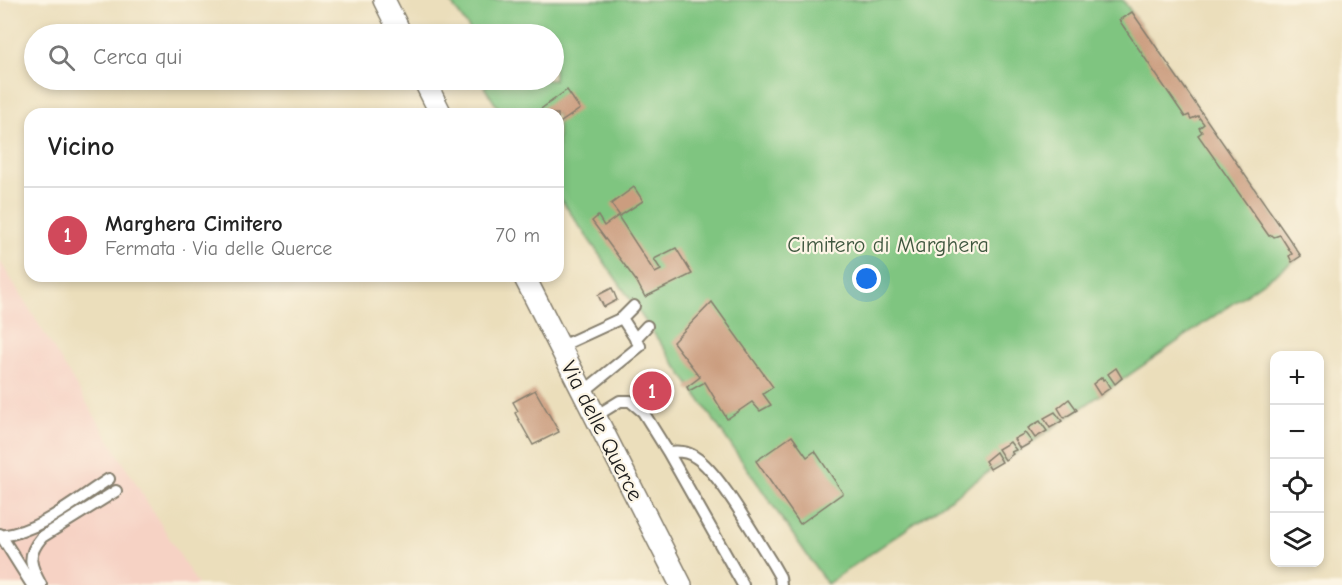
<!DOCTYPE html>
<html lang="it">
<head>
<meta charset="utf-8">
<style>
	:root { --surface:#fff; --page:#f2f2f2; --text:#222; --muted:#767676; --line:#e0e0e0; --accent:#d1495b }
	body { margin:0; font-family:"Comic Neue",sans-serif; background:var(--page); color:var(--text) }
	.controls { position:absolute; right:18px; bottom:18px; display:grid; overflow:hidden; border-radius:12px; box-shadow:0 3px 9px #0003 }
	.controls button { width:54px; height:54px; display:grid; place-items:center; padding:0; border:0; border-bottom:2px solid var(--line); background:var(--surface); color:var(--text); font:30px sans-serif }
	.you { position:absolute; left:867px; top:279px; width:21px; height:21px; margin:-15px; border:4px solid #fff; border-radius:50%; background:#1a73e8; box-shadow:0 0 0 9px #1a73e833 }
	.badge { display:grid; place-items:center; width:39px; height:39px; border-radius:50%; background:var(--accent); color:#fff; font-size:20px; font-weight:700 }
	.pin { position:absolute; translate:-50% -50%; border:3px solid #fff; box-shadow:0 2px 6px #0006 }
	.list { margin:0; padding:0; list-style:none }
	h2 { display:flex; justify-content:space-between; align-items:center; height:78px; margin:0; padding:0 24px; font-size:26px }
	h2 small { font-size:20px; font-weight:400; color:var(--muted) }
	.list li { display:grid; grid-template-columns:39px 1fr auto; gap:18px; align-items:center; box-sizing:border-box; height:96px; padding:0 24px; border-top:2px solid var(--line) }
	.list b { display:block; font-size:22px; white-space:nowrap }
	.list p { margin:0; font-size:20px; white-space:nowrap; color:var(--muted) }
	.list em { font-size:20px; font-style:normal; color:var(--muted) }
	.icon { flex:none; width:33px; height:33px; fill:none; stroke:currentColor; stroke-width:2; stroke-linecap:round; stroke-linejoin:round }
	.map { position:relative; flex:none; width:1342px; height:585px; overflow:hidden }
	.search { position:absolute; background:var(--surface); box-shadow:0 3px 9px #0003; left:24px; top:24px; width:540px; height:66px; display:flex; align-items:center; gap:15px; box-sizing:border-box; padding:0 21px; border-radius:33px; color:var(--muted); font-size:22px }
	.panel { position:absolute; background:var(--surface); box-shadow:0 3px 9px #0003; left:24px; top:108px; width:540px; height:174px; border-radius:18px }
	.map>svg:first-child { display:block }
	.built { fill:#f6d2c4 }
	.green { fill:#7fc580; stroke:#4e704e; stroke-width:1.5 }
	.building { fill:#cb9d7f }
	.lines { fill:none; stroke-linecap:round; stroke-linejoin:round }
	.service-casing { stroke:#847d6c; stroke-width:14 }
	.minor-casing { stroke:#847d6c; stroke-width:24 }
	.service { stroke:#fff; stroke-width:10 }
	.minor { stroke:#fff; stroke-width:21 }
	.labels { text-anchor:middle; dominant-baseline:central; stroke-width:4.5; stroke-linejoin:round; paint-order:stroke }
	.park-label { font-size:22px; fill:#3f573f; stroke:#fcf5e5 }
	.street-label { font-size:22px; fill:#1c1c1c; stroke:#fcf5e5 }
</style>
</head>
<body>
<div class="map">
<svg width="1342" height="585" viewBox="0 0 1342 585">
	<rect width="100%" height="100%" fill="#fcf5e5"/>
	<filter id="ink" filterUnits="userSpaceOnUse"><feTurbulence type="fractalNoise" baseFrequency=".0167" numOctaves="2"/><feDisplacementMap in="SourceGraphic" scale="12" xChannelSelector="R" yChannelSelector="G"/><feConvolveMatrix kernelMatrix="1 2 1 2 8 2 1 2 1" color-interpolation-filters="sRGB"/></filter>
	<filter id="wash" filterUnits="userSpaceOnUse"><feTurbulence type="fractalNoise" baseFrequency=".008" numOctaves="4" result="noise"/><feDisplacementMap in="SourceGraphic" scale="24" xChannelSelector="R" yChannelSelector="G"/><feGaussianBlur stdDeviation="1.35" result="paint"/><feColorMatrix in="noise" values="0 0 0 0 0 0 0 0 0 0 0 0 0 0 0 0 0 1.4 0 .05"/><feComposite in="paint" operator="in"/></filter>
	<g filter="url(#wash)">
		<rect width="100%" height="100%" fill="#ebdebb"/>
		<path class="built" d="M 0,261 L 198,585 L 0,585 Z"/>
		<path class="green" d="M 449,0 L 1123,0 L 1301,256 L 827,584 L 558,195 L 558,114 L 502,114 L 484,87 L 495,80 L 554,80 L 554,34 L 473,34 Z"/>
		<g id="blocks">
			<path class="building" d="M 1132,12 L 1301,256 L 1292,262 L 1289,256 L 1292,254 L 1280,235 L 1274,237 L 1272,235 L 1269,236 L 1198,135 L 1202,132 L 1199,128 L 1204,124 L 1198,116 L 1191,119 L 1189,115 L 1185,117 L 1119,20 Z
				M 567,90 L 580,109 L 558,124 L 558,114 L 534,114 Z
				M 634,187 L 643,201 L 620,216 L 611,204 Z
				M 598,216 L 604,226 L 618,216 L 655,273 L 661,270 L 654,259 L 676,248 L 692,274 L 645,297 L 637,282 L 592,221 Z
				M 612,288 L 617,300 L 604,307 L 598,295 Z
				M 712,302 L 773,387 L 763,394 L 771,405 L 760,411 L 752,402 L 727,419 L 705,382 L 689,391 L 687,387 L 700,377 L 673,342 Z
				M 1116,368 L 1122,378 L 1115,384 L 1108,374 Z
				M 1102,377 L 1103,380 L 1105,379 L 1110,388 L 1100,395 L 1093,384 Z
				M 535,390 L 559,432 L 533,445 L 515,413 L 518,411 L 513,402 Z
				M 1069,399 L 1077,410 L 1064,418 L 1058,408 Z
				M 1055,412 L 1062,421 L 1050,428 L 1044,418 Z
				M 1040,421 L 1047,431 L 1035,438 L 1028,428 Z
				M 1025,433 L 1032,442 L 1020,449 L 1014,439 Z
				M 792,436 L 807,457 L 815,451 L 843,493 L 800,524 L 756,461 Z
				M 1010,442 L 1016,450 L 1011,452 L 1013,454 L 1005,460 L 998,449 Z
				M 996,452 L 1002,462 L 990,469 L 985,461 Z"/>
		</g>
	</g>
	<g filter="url(#ink)">
		<use href="#blocks" fill-opacity="0" stroke="#847d6c" stroke-width="1.5"/>
		<g class="lines">
			<defs>
				<path id="service" d="M 622,318 L 634,306
					M 635,339 L 647,326
					M 559,347 L 622,318 L 640,346 L 582,393
					M 594,417 L 620,401 L 630,401 L 643,412 L 668,452 L 743,585
					M 668,452 C 678,451 687,451 695,457 C 718,470 756,538 772,563 L 780,577 L 781,585
					M 0,534 L 32,585
					M 1,536 C 41,531 76,500 109,479
					M 41,585 C 30,565 26,556 42,537 L 116,491"/>
				<path id="minor" d="M 384,0 L 401,34
					M 424,80 L 441,114
					M 524,276 L 681,585"/>
			</defs>
			<use href="#service" class="service-casing"/>
			<use href="#minor" class="minor-casing"/>
			<use href="#service" class="service"/>
			<use href="#minor" class="minor"/>
		</g>
	</g>
	<g class="labels">
		<g class="park-label">
			<text x="888" y="245">Cimitero di Marghera</text>
		</g>
		<g class="street-label">
			<text transform="translate(602 431) rotate(63)">Via delle Querce</text>
		</g>
	</g>
</svg>
<div class="controls">
<button>+</button>
<button>−</button>
<button><svg class="icon" aria-label="locate" viewBox="0 0 24 24"><circle cx="12" cy="12" r="6"/><path d="M12 2v4M12 18v4M2 12h4M18 12h4"/></svg></button>
<button><svg class="icon" aria-label="layers" viewBox="0 0 24 24"><path d="M12 4l9 5-9 5-9-5zM3 14l9 5 9-5"/></svg></button>
</div>
<div class="you"></div>
<div class="pin badge" style="left:652px;top:391px">1</div>
<div class="search"><svg class="icon" aria-label="search" viewBox="0 0 24 24"><circle cx="10" cy="10" r="6"/><path d="M15 15l6 6"/></svg>Cerca qui</div>
<section class="panel">
<h2>Vicino<small></small></h2>
<ul class="list">
<li><span class="badge">1</span><div><b>Marghera Cimitero</b><p>Fermata · Via delle Querce</p></div><em>70 m</em></li>
</ul>
</section>
</div>
</body>
</html>
